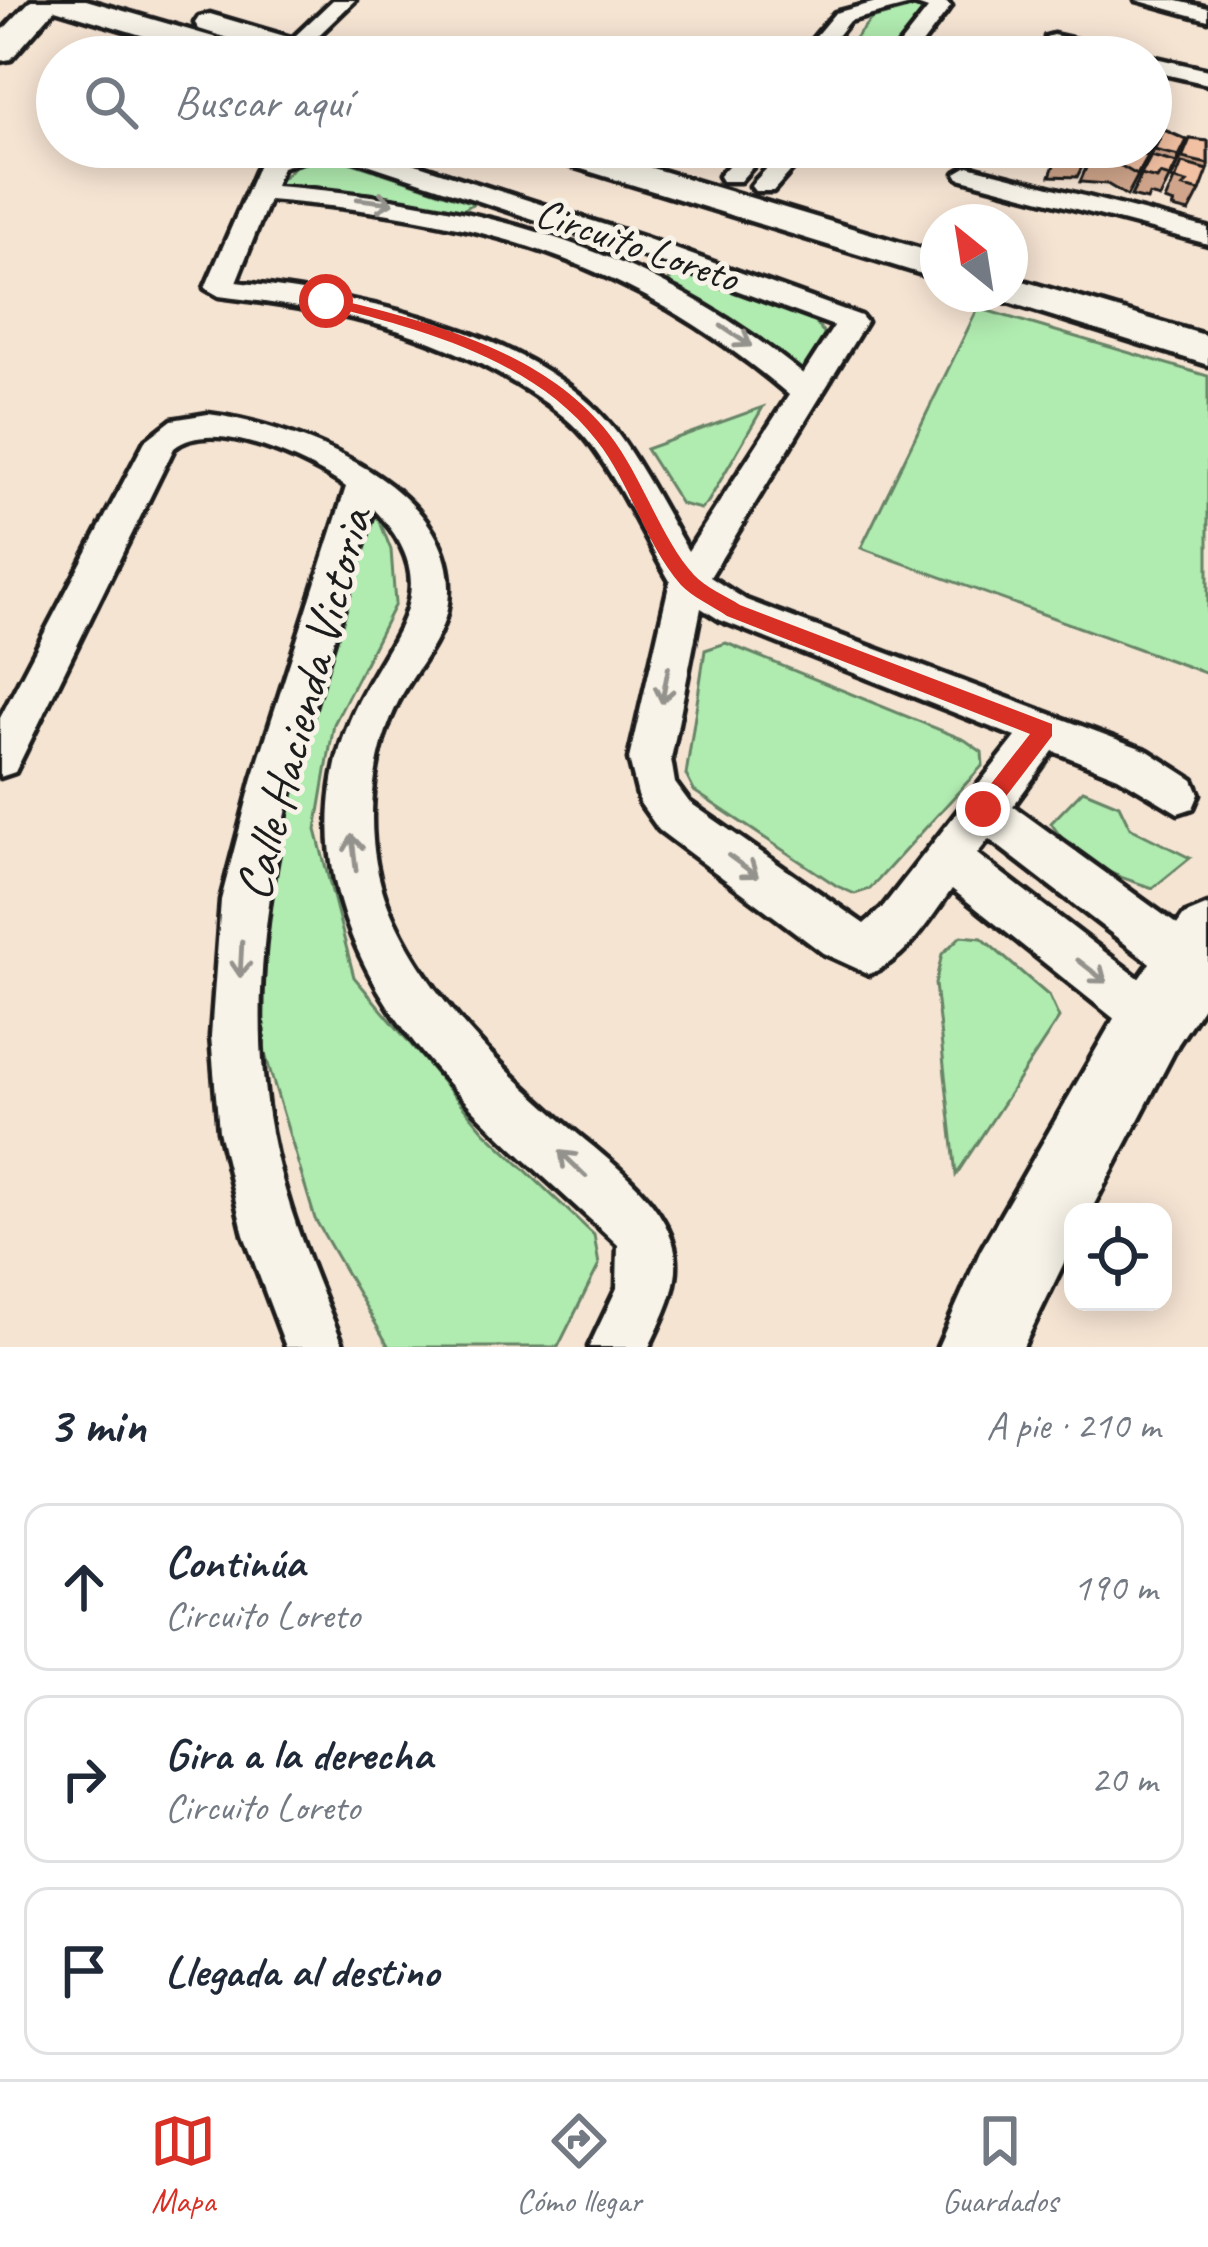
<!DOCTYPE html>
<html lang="es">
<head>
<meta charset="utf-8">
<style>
	:root { --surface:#fff; --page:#f6f6f7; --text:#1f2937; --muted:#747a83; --line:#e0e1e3; --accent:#d93025 }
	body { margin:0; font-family:Caveat,sans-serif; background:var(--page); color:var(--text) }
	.controls { position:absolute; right:36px; bottom:36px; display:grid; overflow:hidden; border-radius:24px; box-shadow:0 6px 30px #0003 }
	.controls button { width:108px; height:108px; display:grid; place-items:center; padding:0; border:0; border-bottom:3px solid var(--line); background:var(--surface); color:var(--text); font:60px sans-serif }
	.compass { position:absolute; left:920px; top:204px; width:108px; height:108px; border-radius:50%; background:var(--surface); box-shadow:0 6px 30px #0003; rotate:330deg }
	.stop { position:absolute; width:36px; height:36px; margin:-27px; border:9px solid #d93025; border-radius:50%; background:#fff }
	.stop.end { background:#d93025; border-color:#fff; box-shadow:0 3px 12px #0008 }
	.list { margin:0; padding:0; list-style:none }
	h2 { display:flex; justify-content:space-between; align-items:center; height:156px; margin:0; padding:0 48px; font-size:51px }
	h2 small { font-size:39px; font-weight:400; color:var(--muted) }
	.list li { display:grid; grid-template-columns:78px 1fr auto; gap:36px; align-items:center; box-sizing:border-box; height:168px; margin:0 24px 24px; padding:0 24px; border:3px solid var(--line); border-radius:24px }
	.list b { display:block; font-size:45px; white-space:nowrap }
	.list p { margin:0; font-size:39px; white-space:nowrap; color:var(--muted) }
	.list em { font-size:39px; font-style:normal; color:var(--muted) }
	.icon { flex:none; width:66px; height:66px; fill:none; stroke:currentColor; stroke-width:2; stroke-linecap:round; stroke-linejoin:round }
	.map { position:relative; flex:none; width:1208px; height:1347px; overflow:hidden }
	.search { position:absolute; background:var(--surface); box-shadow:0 6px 30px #0003; left:36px; right:36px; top:36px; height:132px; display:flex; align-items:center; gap:30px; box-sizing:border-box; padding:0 42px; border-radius:66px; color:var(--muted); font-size:45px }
	.sheet { height:732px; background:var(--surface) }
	nav { display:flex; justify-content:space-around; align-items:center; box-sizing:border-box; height:168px; border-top:3px solid var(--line); background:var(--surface); font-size:33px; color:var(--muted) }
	nav a { display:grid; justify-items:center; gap:6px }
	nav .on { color:var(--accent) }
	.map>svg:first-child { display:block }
	.green { fill:#b0ebb0; stroke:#668466; stroke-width:3 }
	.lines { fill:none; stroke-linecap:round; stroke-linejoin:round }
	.street-casing { stroke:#1c1c1c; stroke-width:9 }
	.secondary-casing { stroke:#1c1c1c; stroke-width:9 }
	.street { fill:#f7f3e8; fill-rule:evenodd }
	.secondary { fill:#f7f3e8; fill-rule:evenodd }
	.wall { fill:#d0a58b; stroke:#1c1c1c; stroke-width:3 }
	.building { fill:#f2c0a2; stroke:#1c1c1c; stroke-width:3 }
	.oneway { stroke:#94928c }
	.route { fill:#d93025 }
	.labels { text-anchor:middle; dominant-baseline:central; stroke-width:10; stroke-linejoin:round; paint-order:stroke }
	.far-street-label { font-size:42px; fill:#1c1c1c; stroke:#f7f3e8 }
	.street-label { font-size:51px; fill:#1c1c1c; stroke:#f7f3e8 }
</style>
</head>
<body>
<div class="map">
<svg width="1208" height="1347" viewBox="0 0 1208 1347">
	<rect width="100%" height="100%" fill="#f6e4d3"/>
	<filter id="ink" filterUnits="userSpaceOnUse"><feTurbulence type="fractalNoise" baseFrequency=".00833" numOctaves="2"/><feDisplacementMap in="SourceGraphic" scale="24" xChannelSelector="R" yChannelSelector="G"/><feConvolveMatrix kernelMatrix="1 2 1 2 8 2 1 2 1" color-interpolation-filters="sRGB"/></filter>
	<g filter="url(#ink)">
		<path class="green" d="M 923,5 L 934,8 L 892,57 L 839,57 L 871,19 Z
			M 334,157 L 474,203 L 460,212 L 328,191 L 280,192 L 273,187 L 297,164 Z
			M 680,271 L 811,316 L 827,337 L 813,369 L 792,368 L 714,308 L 665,284 Z
			M 978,308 L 1208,376 L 1208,674 L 861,548 Z
			M 763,407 L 708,502 L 701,509 L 681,504 L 646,449 Z
			M 377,514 L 391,550 L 395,604 L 334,724 L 316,830 L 354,977 L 484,1131 L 594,1235 L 599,1265 L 558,1347 L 389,1347 L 315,1219 L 255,1021 L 283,815 L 362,519 Z
			M 726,643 L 965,740 L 982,752 L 983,765 L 870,889 L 855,894 L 837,886 L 694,791 L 686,775 L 705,650 Z
			M 1083,790 L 1119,805 L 1130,828 L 1190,858 L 1153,888 C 1108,873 1077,864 1051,823 Z
			M 961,936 L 982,938 L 1049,996 L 1059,1018 L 956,1175 L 935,984 L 942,954 Z"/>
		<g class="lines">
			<defs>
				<path id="street" d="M 333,0 L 355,0 L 296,57 L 273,57 Z
					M 884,0 L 942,0 L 951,6 L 912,57 L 890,57 L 928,9 L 914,4 L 849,21 L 820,57 L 798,57 L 835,13 Z
					M 1136,0 L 1173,0 L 1208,8 L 1208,20 Z
					M 1053,35 L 1129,52 L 1132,57 L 1094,57 L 1046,45 L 1046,37 Z
					M 1151,57 L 1208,70 L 1208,84 L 1151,71 Z
					M 298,147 L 363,147 L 645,238 L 861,316 L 866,322 L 710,577 L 746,600 L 1148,751 L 1193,780 L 1199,794 L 1193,808 L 1178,813 L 1118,777 L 1053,751 L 1013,806 L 1205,945 L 1205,979 L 1188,986 L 1171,979 L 989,839 L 977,854 L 1170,1002 L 1177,1019 L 1170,1036 L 1153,1043 L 1136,1036 L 952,889 C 929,920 907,959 869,974 L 823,953 L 659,830 L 640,803 L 629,759 L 670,581 C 644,537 622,487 592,446 C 573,420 542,399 515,383 C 418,325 329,310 219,296 L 205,288 L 260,162 ZM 331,152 L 627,250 L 834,326 L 803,374 C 646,246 474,201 275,186 L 282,167 ZM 269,200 C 476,217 628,258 789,395 L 688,551 C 665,512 643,468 616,432 C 538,329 355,296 236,282 ZM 701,608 L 720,620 L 1016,737 L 882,908 L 864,924 L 689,802 L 675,783 L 671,759 Z
					M 745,147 L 770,147 L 740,181 L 722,181 L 719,176 Z
					M 787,147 L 812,147 L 773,191 L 755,191 L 751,186 L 755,181 Z
					M 968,166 L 1208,228 L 1208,244 L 959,178 L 956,173 Z
					M 208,414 C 302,426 474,492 446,614 C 438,646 413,673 398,702 C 368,762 363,843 388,906 C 421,987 487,1054 551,1111 C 593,1150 655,1187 673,1243 C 684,1279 664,1315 649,1347 L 589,1347 L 617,1288 L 618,1245 C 509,1142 368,1036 335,881 C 324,828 329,770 350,720 C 384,638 454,593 374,509 C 315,709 231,920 271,1132 C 285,1207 315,1277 344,1347 L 286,1347 L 244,1235 L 219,1131 L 211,1036 L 221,900 L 253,778 L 346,487 C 310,462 213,415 174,448 L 15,772 L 0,777 L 0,718 L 145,441 L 172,420 Z"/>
				<path id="secondary" d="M 31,0 L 86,0 L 258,50 L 263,57 L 214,57 L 55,9 L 11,59 L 0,61 L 0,33 Z
					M 210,14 L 332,50 L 337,57 L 288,57 L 199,29 L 195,23 L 199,17 Z
					M 527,147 L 582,147 L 938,254 L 938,279 L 533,154 Z
					M 1010,277 L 1208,336 L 1208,365 L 995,298 L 993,294 L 1010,294 Z
					M 1208,905 L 1208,999 L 1178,1044 L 1090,1212 L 1073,1212 L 1073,1244 L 1023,1347 L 938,1347 L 981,1250 L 1128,994 L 1184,915 Z"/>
			</defs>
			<use href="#street" class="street-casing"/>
			<use href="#secondary" class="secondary-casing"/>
			<use href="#street" class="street"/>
			<use href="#secondary" class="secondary"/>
		</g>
		<path class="wall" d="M 1164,130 L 1187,140 L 1160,198 L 1149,195 L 1147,200 L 1131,196 Z
			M 1190,139 L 1208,141 L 1208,168 L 1200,191 L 1189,212 L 1172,208 L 1174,204 L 1165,201 L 1174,180 L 1171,179 Z
			M 1092,147 L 1077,177 L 1050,176 L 1058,154 Z
			M 1122,147 L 1151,147 L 1152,149 L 1127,196 L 1107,184 L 1080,182 L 1089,161 L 1121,152 Z"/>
		<path class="building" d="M 1151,130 L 1158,133 L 1152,149 L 1144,147 L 1151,147 Z
			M 1164,130 L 1187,140 L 1179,156 L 1154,150 Z
			M 1190,139 L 1208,141 L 1208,164 L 1182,158 Z
			M 1063,147 L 1091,147 L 1086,156 L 1058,154 Z
			M 1096,147 L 1121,150 L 1119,158 L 1124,150 L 1148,156 L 1137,175 L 1116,163 L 1089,161 Z
			M 1151,156 L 1177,163 L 1170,177 L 1160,174 L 1157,179 L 1141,175 Z
			M 1182,163 L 1208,170 L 1200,191 L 1183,187 L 1187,183 L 1175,180 Z"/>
		<defs><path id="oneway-shaft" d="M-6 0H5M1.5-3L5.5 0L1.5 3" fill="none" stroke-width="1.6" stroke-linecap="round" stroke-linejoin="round" transform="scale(3)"/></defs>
		<g class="oneway">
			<use href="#oneway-shaft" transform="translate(375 201) rotate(7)"/>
			<use href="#oneway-shaft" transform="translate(736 336) rotate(34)"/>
			<use href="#oneway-shaft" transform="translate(665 685) rotate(101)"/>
			<use href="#oneway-shaft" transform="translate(354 853) rotate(-97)"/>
			<use href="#oneway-shaft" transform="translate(743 866) rotate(36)"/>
			<use href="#oneway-shaft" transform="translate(241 959) rotate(93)"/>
			<use href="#oneway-shaft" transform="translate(1092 971) rotate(38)"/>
			<use href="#oneway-shaft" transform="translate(573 1164) rotate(-136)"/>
		</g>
	</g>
	<path class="route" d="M 326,297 C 424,320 544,350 609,434 C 641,474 661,539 694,575 C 705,587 726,596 740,605 L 1052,724 L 1052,736 L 991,816 L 976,816 L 976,803 L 1030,734 L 727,616 C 713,606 692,597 681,585 C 645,544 631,484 597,441 C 533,358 417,328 321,304 Z"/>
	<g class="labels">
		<g class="far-street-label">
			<text transform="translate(637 245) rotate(19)">Circuito Loreto</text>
		</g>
		<g class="street-label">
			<text transform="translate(303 704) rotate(-75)">Calle Hacienda Victoria</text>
		</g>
	</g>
</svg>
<div class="controls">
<button><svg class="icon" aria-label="locate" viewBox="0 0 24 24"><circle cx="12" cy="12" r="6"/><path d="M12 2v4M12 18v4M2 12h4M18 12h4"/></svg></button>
</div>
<svg class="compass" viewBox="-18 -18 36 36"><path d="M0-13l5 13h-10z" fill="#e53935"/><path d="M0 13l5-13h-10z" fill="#747a83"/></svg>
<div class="stop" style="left:326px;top:301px"></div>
<div class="stop end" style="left:983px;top:809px"></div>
<div class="search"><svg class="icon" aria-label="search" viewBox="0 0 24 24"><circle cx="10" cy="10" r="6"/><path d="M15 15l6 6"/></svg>Buscar aquí</div>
</div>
<section class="sheet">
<h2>3 min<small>A pie · 210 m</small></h2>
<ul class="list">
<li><svg class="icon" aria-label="ahead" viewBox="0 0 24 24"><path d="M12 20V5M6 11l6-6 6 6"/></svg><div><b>Continúa</b><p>Circuito Loreto</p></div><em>190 m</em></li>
<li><svg class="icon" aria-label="right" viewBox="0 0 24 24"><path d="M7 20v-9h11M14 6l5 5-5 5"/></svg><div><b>Gira a la derecha</b><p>Circuito Loreto</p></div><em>20 m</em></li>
<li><svg class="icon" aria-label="arrive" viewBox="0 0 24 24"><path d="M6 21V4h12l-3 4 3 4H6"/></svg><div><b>Llegada al destino</b></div></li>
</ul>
</section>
<nav>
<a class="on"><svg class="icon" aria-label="map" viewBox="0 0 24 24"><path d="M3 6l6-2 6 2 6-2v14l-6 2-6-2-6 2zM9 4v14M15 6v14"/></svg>Mapa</a>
<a><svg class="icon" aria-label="directions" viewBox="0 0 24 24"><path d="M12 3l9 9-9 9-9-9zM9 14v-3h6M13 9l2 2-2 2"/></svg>Cómo llegar</a>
<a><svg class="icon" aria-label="saved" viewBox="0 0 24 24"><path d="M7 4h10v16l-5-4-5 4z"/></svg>Guardados</a>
</nav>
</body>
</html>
